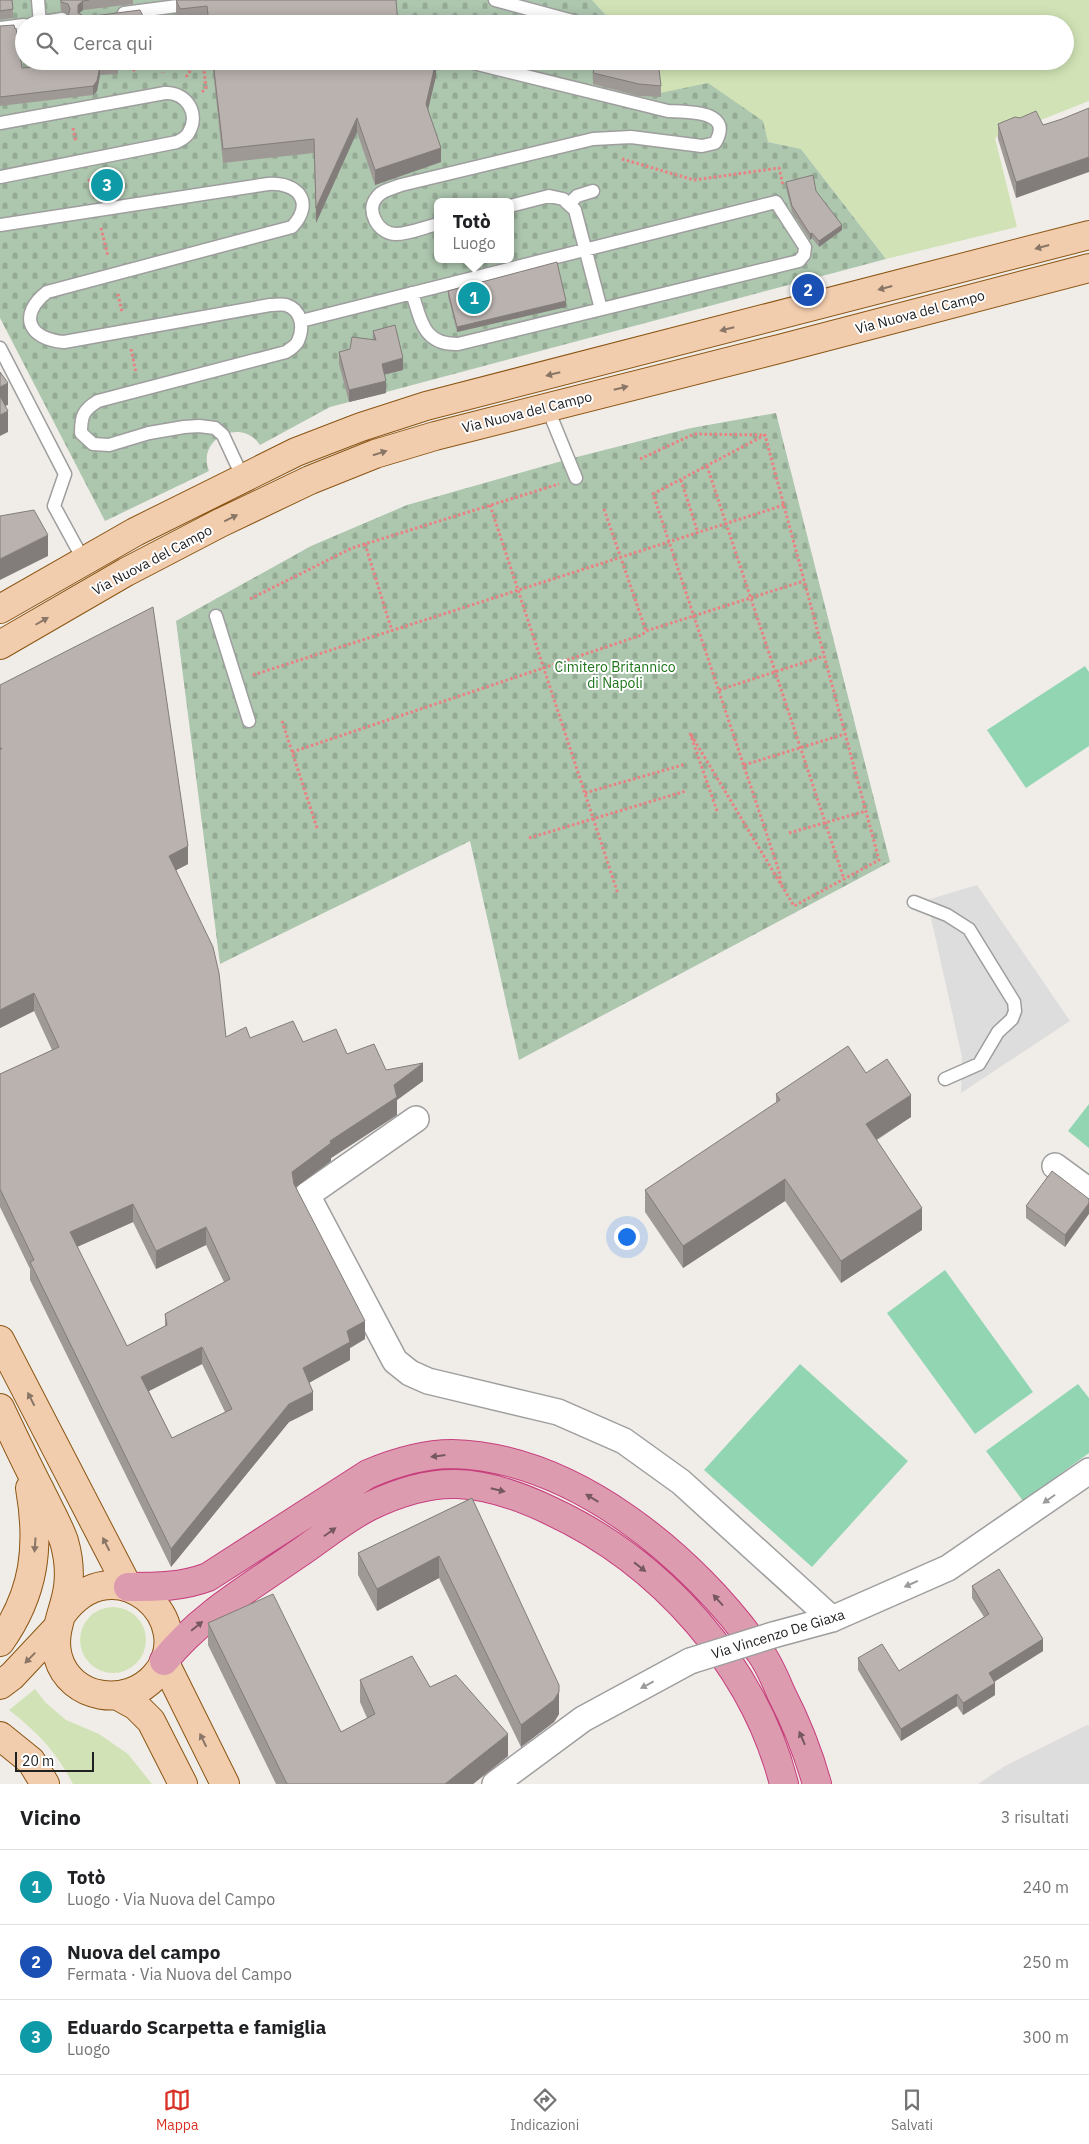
<!DOCTYPE html>
<html lang="it">
<head>
<meta charset="utf-8">
<style>
	:root { --surface:#fff; --page:#f2f2f2; --text:#202124; --muted:#757577; --line:#e0e0e0; --accent:#d93025 }
	body { margin:0; font-family:"IBM Plex Sans",sans-serif; background:var(--page); color:var(--text) }
	.scale { position:absolute; left:15px; bottom:12px; width:79px; box-sizing:border-box; padding-left:5px; border:2px solid #212121; border-top:0; font-size:14px; line-height:18px; white-space:nowrap; color:#212121; -webkit-text-stroke:4px #fff; paint-order:stroke }
	.you { position:absolute; left:626px; top:1236px; width:18px; height:18px; margin:-12px; border:4px solid #fff; border-radius:50%; background:#1a73e8; box-shadow:0 0 0 8px #1a73e833 }
	.badge { display:grid; place-items:center; width:32px; height:32px; border-radius:50%; background:var(--accent); color:#fff; font-size:16px; font-weight:700 }
	.pin { position:absolute; translate:-50% -50%; border:2px solid #fff; box-shadow:0 1px 5px #0006 }
	.popup { position:absolute; left:434px; top:198px; width:80px; height:65px; box-sizing:border-box; display:grid; place-content:center; border-radius:8px; background:var(--surface); filter:drop-shadow(0 1px 4px #0005); font-size:16px; white-space:nowrap; color:var(--muted) }
	.popup b { font-size:19px; color:var(--text) }
	.popup::after { content:''; position:absolute; left:50%; top:100%; margin-left:-10px; border:10px solid transparent; border-top-color:var(--surface) }
	.list { margin:0; padding:0; list-style:none }
	h2 { display:flex; justify-content:space-between; align-items:center; height:65px; margin:0; padding:0 20px; font-size:21px }
	h2 small { font-size:16px; font-weight:400; color:var(--muted) }
	.list li { display:grid; grid-template-columns:32px 1fr auto; gap:15px; align-items:center; box-sizing:border-box; height:75px; padding:0 20px; border-top:1px solid var(--line) }
	.list b { display:block; font-size:19px; white-space:nowrap }
	.list p { margin:0; font-size:16px; white-space:nowrap; color:var(--muted) }
	.list em { font-size:16px; font-style:normal; color:var(--muted) }
	.icon { flex:none; width:28px; height:28px; fill:none; stroke:currentColor; stroke-width:2; stroke-linecap:round; stroke-linejoin:round }
	.map { position:relative; flex:none; width:1089px; height:1784px; overflow:hidden }
	.search { position:absolute; background:var(--surface); box-shadow:0 2px 12px #0003; left:15px; right:15px; top:15px; height:55px; display:flex; align-items:center; gap:12px; box-sizing:border-box; padding:0 18px; border-radius:28px; color:var(--muted); font-size:19px }
	.sheet { height:290px; background:var(--surface) }
	nav { display:flex; justify-content:space-around; align-items:center; box-sizing:border-box; height:70px; border-top:1px solid var(--line); background:var(--surface); font-size:14px; color:var(--muted) }
	nav a { display:grid; justify-items:center; gap:2px }
	nav .on { color:var(--accent) }
	.map>svg:first-child { display:block }
	.grass { fill:#d1e3b6 }
	.cemetery { fill:url(#cemetery-stones); fill-rule:evenodd }
	.pitch { fill:#91d5b3 }
	.parking { fill:#ddd }
	.lines { fill:none; stroke-linecap:round; stroke-linejoin:round }
	.service-casing { stroke:#9e9e9e; stroke-width:15 }
	.minor-casing { stroke:#9e9e9e; stroke-width:28 }
	.primary-casing { stroke:#8b5513; stroke-width:30 }
	.motorway-casing { stroke:#c63e7c; stroke-width:30 }
	.path { stroke:#e98182; stroke-width:3; stroke-dasharray:2.5 2.5; stroke-linecap:butt }
	.service { stroke:#fff; stroke-width:12 }
	.minor { stroke:#fff; stroke-width:25 }
	.primary { stroke:#f1ccad; stroke-width:28 }
	.motorway { stroke:#dd9baf; stroke-width:28 }
	.minor-bridge-casing { stroke:#9e9e9e; stroke-width:28; stroke-linecap:butt }
	.minor-bridge { stroke:#fff; stroke-width:25 }
	.wall { fill:#9f9996; fill-rule:evenodd }
	.shaded-wall { fill:#827d7a }
	.building { fill:#b9b2af; stroke:#827d7a; fill-rule:evenodd }
	.oneway { fill:#897667 }
	.oneway2 { fill:#765861 }
	.oneway3 { fill:#9b9b9b }
	.labels { text-anchor:middle; dominant-baseline:central; stroke-width:4; stroke-linejoin:round; paint-order:stroke }
	.street-label { font-size:14px; fill:#212121; stroke:#fff }
	.park-label { font-size:14px; fill:#1d741a; stroke:#fff }
</style>
</head>
<body>
<div class="map">
<svg width="1089" height="1784" viewBox="0 0 1089 1784">
	<defs>
		<pattern id="cemetery-stones" width="16" height="16" patternUnits="userSpaceOnUse" patternTransform="scale(1.25)"><rect width="16" height="16" fill="#adc6ae"/><path d="M2 7V4a2 2 0 0 1 4 0v3zM10 15v-3a2 2 0 0 1 4 0v3z" fill="#95aa95"/></pattern>
	</defs>
	<rect width="100%" height="100%" fill="#f0ede9"/>
	<path class="grass" d="M 592,0 L 1089,0 L 1089,101 L 995,138 L 1017,227 L 886,259 L 801,149 L 768,142 L 660,93 L 646,61 L 1065,61 L 1065,24 L 614,24 Z
		M80 1640a33 33 0 1 1 66 0a33 33 0 1 1-66 0Z
		M 35,1689 L 46,1703 L 66,1720 L 99,1734 L 128,1754 L 152,1784 L 73,1784 C 55,1750 39,1734 9,1710 Z"/>
	<path class="cemetery" d="M 0,0 L 592,0 L 614,24 L 24,24 L 24,61 L 646,61 L 660,93 L 708,83 L 763,121 L 768,142 L 801,149 L 886,259 L 330,407 L 260,445 C 242,417 196,438 209,471 L 105,521 L 0,318 ZM 438,202 L 510,202 L 510,259 L 438,259 Z
		M 776,413 L 890,862 L 519,1060 L 470,841 L 220,964 L 176,621 L 311,546 L 407,505 L 569,459 L 691,428 Z"/>
	<path class="pitch" d="M 1085,666 L 1089,672 L 1089,746 L 1026,788 L 987,730 Z
		M 1089,1104 L 1089,1148 L 1068,1131 Z
		M 945,1270 L 1033,1392 L 975,1434 L 887,1313 Z
		M 800,1364 L 908,1461 L 812,1567 L 704,1470 Z
		M 1078,1384 L 1089,1398 L 1089,1453 L 1023,1501 L 986,1451 Z"/>
	<path class="parking" d="M 977,885 L 1070,1021 L 961,1093 L 962,1057 L 927,900 Z
		M 1087,1725 L 1089,1726 L 1089,1784 L 978,1784 L 1005,1766 Z"/>
	<g class="lines">
		<defs>
			<path id="service" d="M 38,0 L 40,24
				M 495,0 L 584,24
				M 124,13 L 223,0
				M 32,24 L 62,19
				M 457,24 L 473,24
				M 0,28 L 24,25
				M 43,61 L 43,63
				M 0,123 L 165,93 C 186,92 200,113 189,132 C 187,137 181,140 177,142 L 0,177
				M 569,204 L 577,196 L 593,191
				M 510,206 L 549,196 L 563,199 L 575,210 L 601,309
				M 438,224 C 425,227 409,234 396,234 C 378,234 365,210 377,197 C 382,190 394,188 401,185 L 593,139 L 631,137 L 702,146 L 715,143 C 735,110 687,112 668,111 L 465,61
				M 0,225 L 268,184 C 298,182 315,202 292,227 L 47,292 C 18,315 28,339 64,342 L 270,305 C 275,305 282,304 286,305 C 302,310 304,328 298,341 C 296,346 290,349 286,352 L 98,401 C 83,410 81,416 81,433 L 93,444 L 109,445 L 149,433 L 184,427 L 199,426 L 215,428 L 223,435 L 243,478
				M 301,321 L 776,202 L 805,247 L 804,255 L 799,261 L 458,344 C 423,345 421,320 412,293
				M 0,348 L 65,474 L 54,506 L 84,561
				M 547,407 L 576,478
				M 216,616 L 249,721
				M 914,902 L 947,915 L 969,929 L 1014,1002 L 1015,1011 L 1012,1019 L 998,1032 L 979,1064 L 945,1079"/>
			<path id="minor" d="M 416,1119 L 307,1195 L 395,1361 L 410,1373 L 428,1381 L 558,1412 L 624,1441 L 681,1482 L 832,1619
				M 1055,1166 L 1089,1191
				M 773,1635 L 832,1619 L 948,1568 L 1089,1471
				M 495,1784 L 583,1719 L 690,1661"/>
			<path id="primary" d="M 0,609 L 135,532 L 296,452 L 361,427 L 426,406 L 1089,235
				M 0,645 L 126,572 L 220,523 L 310,480 L 375,454 L 435,436 L 779,349 L 1089,268
				M 0,1340 L 128,1587
				M 0,1408 C 13,1435 26,1463 40,1490 C 48,1507 58,1524 64,1541 C 68,1555 70,1572 68,1587 C 65,1611 51,1632 58,1657 C 70,1700 127,1708 155,1676 C 202,1622 115,1541 62,1614
				M 0,1642 C 35,1593 40,1546 30,1488
				M 164,1661 L 225,1784
				M 0,1685 L 12,1676 L 57,1628
				M 118,1696 L 136,1706 L 151,1721 L 183,1784
				M 0,1736 L 31,1761 L 45,1784"/>
			<path id="motorway" d="M 128,1587 C 156,1587 182,1587 208,1577 L 368,1474 C 394,1463 423,1454 452,1454 C 574,1457 693,1557 760,1652 C 769,1664 775,1679 781,1693 C 796,1722 808,1752 817,1784
				M 164,1661 C 199,1617 249,1588 295,1556 C 319,1540 344,1519 370,1506 C 397,1493 427,1483 457,1484 C 490,1485 522,1497 551,1511 C 661,1562 754,1666 784,1784"/>
		</defs>
		<use href="#service" class="service-casing"/>
		<use href="#minor" class="minor-casing"/>
		<use href="#primary" class="primary-casing"/>
		<use href="#motorway" class="motorway-casing"/>
		<path class="path" d="M 158,61 L 163,63 L 163,73
			M 192,61 L 203,68
			M 133,71 L 141,61
			M 186,77 L 196,63
			M 202,92 L 206,88 L 203,61
			M 73,128 L 76,142
			M 622,159 L 694,180 L 779,168 L 783,185
			M 89,179 L 92,193
			M 101,228 L 108,256
			M 118,294 L 122,312
			M 131,349 L 136,373
			M 640,459 L 694,434 L 765,435 L 653,494 L 779,871 L 781,884
			M 707,466 L 844,879
			M 681,480 L 698,533
			M 490,505 L 618,894
			M 604,509 L 646,631
			M 365,544 L 392,631
			M 250,599 L 352,548 L 559,484
			M 253,675 L 784,505
			M 719,690 L 824,656
			M 282,721 L 317,828
			M 292,752 L 642,635 L 646,631 L 804,581
			M 744,765 L 845,734
			M 585,793 L 686,764
			M 717,811 L 690,733 L 794,906 L 879,860 L 765,435
			M 789,833 L 866,811
			M 529,838 L 686,791"/>
		<use href="#service" class="service"/>
		<use href="#minor" class="minor"/>
		<use href="#primary" class="primary"/>
		<use href="#motorway" class="motorway"/>
		<defs>
			<path id="minor-bridge" d="M 690,1661 L 773,1635"/>
		</defs>
		<use href="#minor-bridge" class="minor-bridge-casing"/>
		<use href="#minor-bridge" class="minor-bridge"/>
	</g>
	<path class="wall" d="M 0,0 L 13,9 L 13,18 L 0,20 Z
		M 60,0 L 133,0 L 133,4 L 83,10 L 79,13 L 86,17 L 144,18 L 144,24 L 63,24 L 63,18 L 68,16 L 68,14 L 61,11 Z
		M 176,0 L 398,24 L 208,24 L 207,21 L 180,23 L 176,14 Z
		M 0,26 L 22,68 L 69,64 L 69,61 L 118,61 L 118,74 L 100,75 L 97,91 L 93,95 L 0,106 Z
		M 212,61 L 436,61 L 436,76 L 428,110 L 441,162 L 375,185 L 357,132 L 316,223 L 314,153 L 223,163 Z
		M 593,73 L 661,86 L 661,97 L 639,96 L 593,84 Z
		M 1020,118 L 1016,198 L 998,139 L 998,124 Z
		M 786,182 L 816,191 L 842,230 L 819,247 L 812,238 L 810,240 L 792,212 L 786,188 Z
		M 448,291 L 566,307 L 457,332 L 448,296 Z
		M 373,331 L 403,370 L 384,375 L 386,393 L 349,402 L 339,364 L 339,352 L 350,349 L 373,340 Z
		M 0,685 L 188,864 L 176,870 L 226,1037 L 250,1038 L 303,1042 L 347,1054 L 386,1070 L 423,1081 L 397,1100 L 397,1115 L 331,1158 L 331,1161 L 296,1187 L 365,1339 L 350,1348 L 350,1360 L 309,1383 L 313,1410 L 289,1422 L 171,1567 L 30,1280 L 30,1269 L 0,1207 L 0,1074 L 52,1050 L 34,1011 L 0,1028 ZM 133,1222 L 156,1269 L 206,1245 L 224,1282 L 165,1314 L 165,1326 L 127,1346 L 77,1247 ZM 202,1364 L 225,1412 L 172,1438 L 149,1391 Z
		M 866,1073 L 911,1117 L 877,1140 L 922,1230 L 841,1283 L 785,1201 L 683,1268 L 645,1212 L 645,1190 L 776,1103 L 776,1094 Z
		M 1089,1199 L 1065,1247 L 1026,1218 L 1026,1206 Z
		M 472,1498 L 559,1714 L 554,1722 L 521,1747 L 439,1578 L 377,1611 L 358,1575 L 358,1553 Z
		M 972,1586 L 1043,1651 L 994,1682 L 995,1695 L 963,1715 L 957,1706 L 901,1741 L 858,1670 L 858,1658 L 899,1671 L 984,1617 L 972,1598 Z
		M 208,1623 L 341,1732 L 367,1718 L 360,1702 L 360,1680 L 430,1687 L 508,1756 L 473,1784 L 276,1784 L 208,1645 Z"/>
	<path class="shaded-wall" d="M 83,1 L 83,10 L 78,14 L 78,5 Z
		M 436,61 L 436,76 L 426,118 L 426,104 Z
		M 100,66 L 100,75 L 97,91 L 93,95 L 93,86 Z
		M 357,118 L 357,132 L 316,223 L 316,208 Z
		M 441,148 L 441,162 L 375,185 L 375,170 Z
		M 1089,157 L 1089,172 L 1016,198 L 1016,182 Z
		M 842,225 L 842,230 L 819,247 L 819,241 Z
		M 812,233 L 812,238 L 810,240 L 810,234 Z
		M 566,301 L 566,307 L 457,332 L 457,327 Z
		M 403,358 L 403,370 L 382,375 L 382,364 Z
		M 386,381 L 386,393 L 349,402 L 349,390 Z
		M 8,383 L 8,405 L 0,408 L 0,387 Z
		M 8,411 L 8,432 L 0,436 L 0,415 Z
		M 48,535 L 48,556 L 0,580 L 0,559 Z
		M 188,846 L 188,864 L 169,874 L 169,856 Z
		M 34,993 L 34,1011 L 0,1028 L 0,1010 Z
		M 423,1063 L 423,1081 L 397,1100 L 397,1115 L 331,1158 L 331,1161 L 292,1190 L 292,1172 L 330,1141 L 394,1085 Z
		M 911,1095 L 911,1117 L 866,1146 L 866,1124 Z
		M 785,1179 L 785,1201 L 683,1268 L 683,1246 Z
		M 1089,1203 L 1089,1214 L 1065,1247 L 1065,1235 Z
		M 133,1204 L 133,1222 L 70,1250 L 70,1232 Z
		M 922,1208 L 922,1230 L 841,1283 L 841,1261 Z
		M 206,1227 L 206,1245 L 156,1269 L 156,1251 Z
		M 365,1321 L 365,1339 L 350,1348 L 350,1360 L 303,1386 L 303,1368 L 347,1331 Z
		M 202,1347 L 202,1364 L 141,1395 L 141,1377 Z
		M 313,1392 L 313,1410 L 289,1422 L 171,1567 L 171,1549 L 289,1404 Z
		M 439,1556 L 439,1578 L 377,1611 L 377,1589 Z
		M 1043,1639 L 1043,1651 L 989,1685 L 989,1673 Z
		M 995,1683 L 995,1695 L 963,1715 L 963,1703 Z
		M 559,1692 L 559,1714 L 554,1722 L 521,1747 L 521,1725 Z
		M 957,1694 L 957,1706 L 901,1741 L 901,1729 Z
		M 508,1734 L 508,1756 L 473,1784 L 445,1784 Z"/>
	<path class="building" d="M 0,0 L 12,0 L 13,9 L 0,11 Z
		M 61,0 L 89,0 L 83,1 L 78,5 L 78,13 L 86,17 L 140,10 L 144,18 L 114,21 L 114,24 L 66,24 L 65,21 L 63,21 L 63,18 L 68,16 L 70,9 L 68,4 L 61,2 Z
		M 176,0 L 396,0 L 398,24 L 209,24 L 207,6 L 180,9 Z
		M 607,20 L 612,24 L 606,24 Z
		M 14,25 L 15,29 L 16,28 L 22,68 L 70,64 L 70,61 L 118,61 L 118,64 L 100,66 L 97,81 L 93,86 L 0,97 L 0,26 Z
		M 213,61 L 436,61 L 426,104 L 441,148 L 375,170 L 357,118 L 316,208 L 314,139 L 223,149 Z
		M 596,61 L 658,61 L 661,86 L 639,84 L 593,73 Z
		M 1089,108 L 1089,157 L 1016,182 L 998,124 L 1015,117 L 1020,118 L 1036,111 L 1043,125 L 1062,119 Z
		M 813,175 L 816,191 L 842,225 L 819,241 L 812,233 L 810,234 L 792,206 L 786,182 Z
		M 557,262 L 566,301 L 457,327 L 448,291 Z
		M 395,325 L 403,358 L 382,364 L 386,381 L 349,390 L 339,352 L 350,349 L 352,337 L 376,340 L 373,331 Z
		M 0,372 L 8,383 L 0,387 Z
		M 0,396 L 8,411 L 0,415 Z
		M 34,510 L 48,535 L 0,559 L 0,516 Z
		M 153,607 L 188,846 L 169,856 L 213,947 L 219,973 L 226,1037 L 246,1027 L 250,1038 L 293,1021 L 303,1042 L 336,1029 L 347,1054 L 374,1044 L 386,1070 L 423,1063 L 394,1085 L 397,1097 L 330,1141 L 331,1143 L 292,1172 L 294,1184 L 365,1321 L 347,1331 L 350,1342 L 303,1368 L 313,1392 L 289,1404 L 171,1549 L 30,1262 L 34,1260 L 0,1189 L 0,1074 L 59,1047 L 34,993 L 0,1010 L 0,749 L 2,749 L 0,747 L 0,685 ZM 133,1204 L 156,1251 L 206,1227 L 230,1279 L 165,1314 L 167,1325 L 127,1346 L 70,1232 ZM 202,1347 L 232,1409 L 172,1438 L 141,1377 Z
		M 848,1046 L 866,1073 L 887,1059 L 911,1095 L 866,1124 L 922,1208 L 841,1261 L 785,1179 L 683,1246 L 645,1190 L 780,1100 L 776,1094 Z
		M 1052,1171 L 1089,1199 L 1089,1203 L 1065,1235 L 1026,1206 Z
		M 472,1498 L 559,1685 L 559,1692 L 554,1700 L 521,1725 L 439,1556 L 377,1589 L 358,1553 Z
		M 999,1569 L 1043,1639 L 989,1673 L 995,1683 L 963,1703 L 957,1694 L 901,1729 L 858,1658 L 882,1644 L 899,1671 L 989,1614 L 972,1586 Z
		M 273,1594 L 341,1732 L 375,1714 L 360,1680 L 412,1656 L 430,1687 L 456,1675 L 508,1734 L 445,1784 L 287,1784 L 208,1623 Z"/>
	<defs><path id="oneway-solid" d="M-6-.8H1V-3.2L6.5 0L1 3.2V.8H-6Z" transform="scale(1.25)"/></defs>
	<g class="oneway">
		<use href="#oneway-solid" transform="translate(1042 247) rotate(165)"/>
		<use href="#oneway-solid" transform="translate(885 288) rotate(165)"/>
		<use href="#oneway-solid" transform="translate(727 329) rotate(166)"/>
		<use href="#oneway-solid" transform="translate(553 374) rotate(166)"/>
		<use href="#oneway-solid" transform="translate(621 388) rotate(-14)"/>
		<use href="#oneway-solid" transform="translate(380 453) rotate(-18)"/>
		<use href="#oneway-solid" transform="translate(231 518) rotate(-26)"/>
		<use href="#oneway-solid" transform="translate(42 621) rotate(-30)"/>
		<use href="#oneway-solid" transform="translate(31 1399) rotate(-117)"/>
		<use href="#oneway-solid" transform="translate(106 1544) rotate(-117)"/>
		<use href="#oneway-solid" transform="translate(35 1545) rotate(94)"/>
		<use href="#oneway-solid" transform="translate(30 1658) rotate(134)"/>
		<use href="#oneway-solid" transform="translate(203 1740) rotate(-116)"/>
	</g>
	<g class="oneway2">
		<use href="#oneway-solid" transform="translate(438 1456) rotate(173)"/>
		<use href="#oneway-solid" transform="translate(498 1490) rotate(13)"/>
		<use href="#oneway-solid" transform="translate(592 1498) rotate(-149)"/>
		<use href="#oneway-solid" transform="translate(330 1532) rotate(-35)"/>
		<use href="#oneway-solid" transform="translate(640 1567) rotate(38)"/>
		<use href="#oneway-solid" transform="translate(718 1600) rotate(-132)"/>
		<use href="#oneway-solid" transform="translate(197 1626) rotate(-39)"/>
		<use href="#oneway-solid" transform="translate(802 1738) rotate(-113)"/>
	</g>
	<g class="oneway3">
		<use href="#oneway-solid" transform="translate(1049 1499) rotate(145)"/>
		<use href="#oneway-solid" transform="translate(911 1584) rotate(156)"/>
		<use href="#oneway-solid" transform="translate(647 1685) rotate(152)"/>
	</g>
	<g class="labels">
		<g class="street-label">
			<text transform="translate(920 312) rotate(-15)">Via Nuova del Campo</text>
			<text transform="translate(527 412) rotate(-14)">Via Nuova del Campo</text>
			<text transform="translate(152 560) rotate(-28)">Via Nuova del Campo</text>
			<text transform="translate(778 1634) rotate(-17)">Via Vincenzo De Giaxa</text>
		</g>
		<g class="park-label">
			<text x="615" y="667">Cimitero Britannico<tspan x="615" dy="16">di Napoli</tspan></text>
		</g>
	</g>
</svg>
<div class="scale">20 m</div>
<div class="you"></div>
<div class="pin badge" style="left:474px;top:298px;background:#0f9aa8">1</div>
<div class="popup"><b>Totò</b>Luogo</div>
<div class="pin badge" style="left:808px;top:290px;background:#1a4fb4">2</div>
<div class="pin badge" style="left:107px;top:185px;background:#0f9aa8">3</div>
<div class="search"><svg class="icon" aria-label="search" viewBox="0 0 24 24"><circle cx="10" cy="10" r="6"/><path d="M15 15l6 6"/></svg>Cerca qui</div>
</div>
<section class="sheet">
<h2>Vicino<small>3 risultati</small></h2>
<ul class="list">
<li><span class="badge" style="background:#0f9aa8">1</span><div><b>Totò</b><p>Luogo · Via Nuova del Campo</p></div><em>240 m</em></li>
<li><span class="badge" style="background:#1a4fb4">2</span><div><b>Nuova del campo</b><p>Fermata · Via Nuova del Campo</p></div><em>250 m</em></li>
<li><span class="badge" style="background:#0f9aa8">3</span><div><b>Eduardo Scarpetta e famiglia</b><p>Luogo</p></div><em>300 m</em></li>
</ul>
</section>
<nav>
<a class="on"><svg class="icon" aria-label="map" viewBox="0 0 24 24"><path d="M3 6l6-2 6 2 6-2v14l-6 2-6-2-6 2zM9 4v14M15 6v14"/></svg>Mappa</a>
<a><svg class="icon" aria-label="directions" viewBox="0 0 24 24"><path d="M12 3l9 9-9 9-9-9zM9 14v-3h6M13 9l2 2-2 2"/></svg>Indicazioni</a>
<a><svg class="icon" aria-label="saved" viewBox="0 0 24 24"><path d="M7 4h10v16l-5-4-5 4z"/></svg>Salvati</a>
</nav>
</body>
</html>
